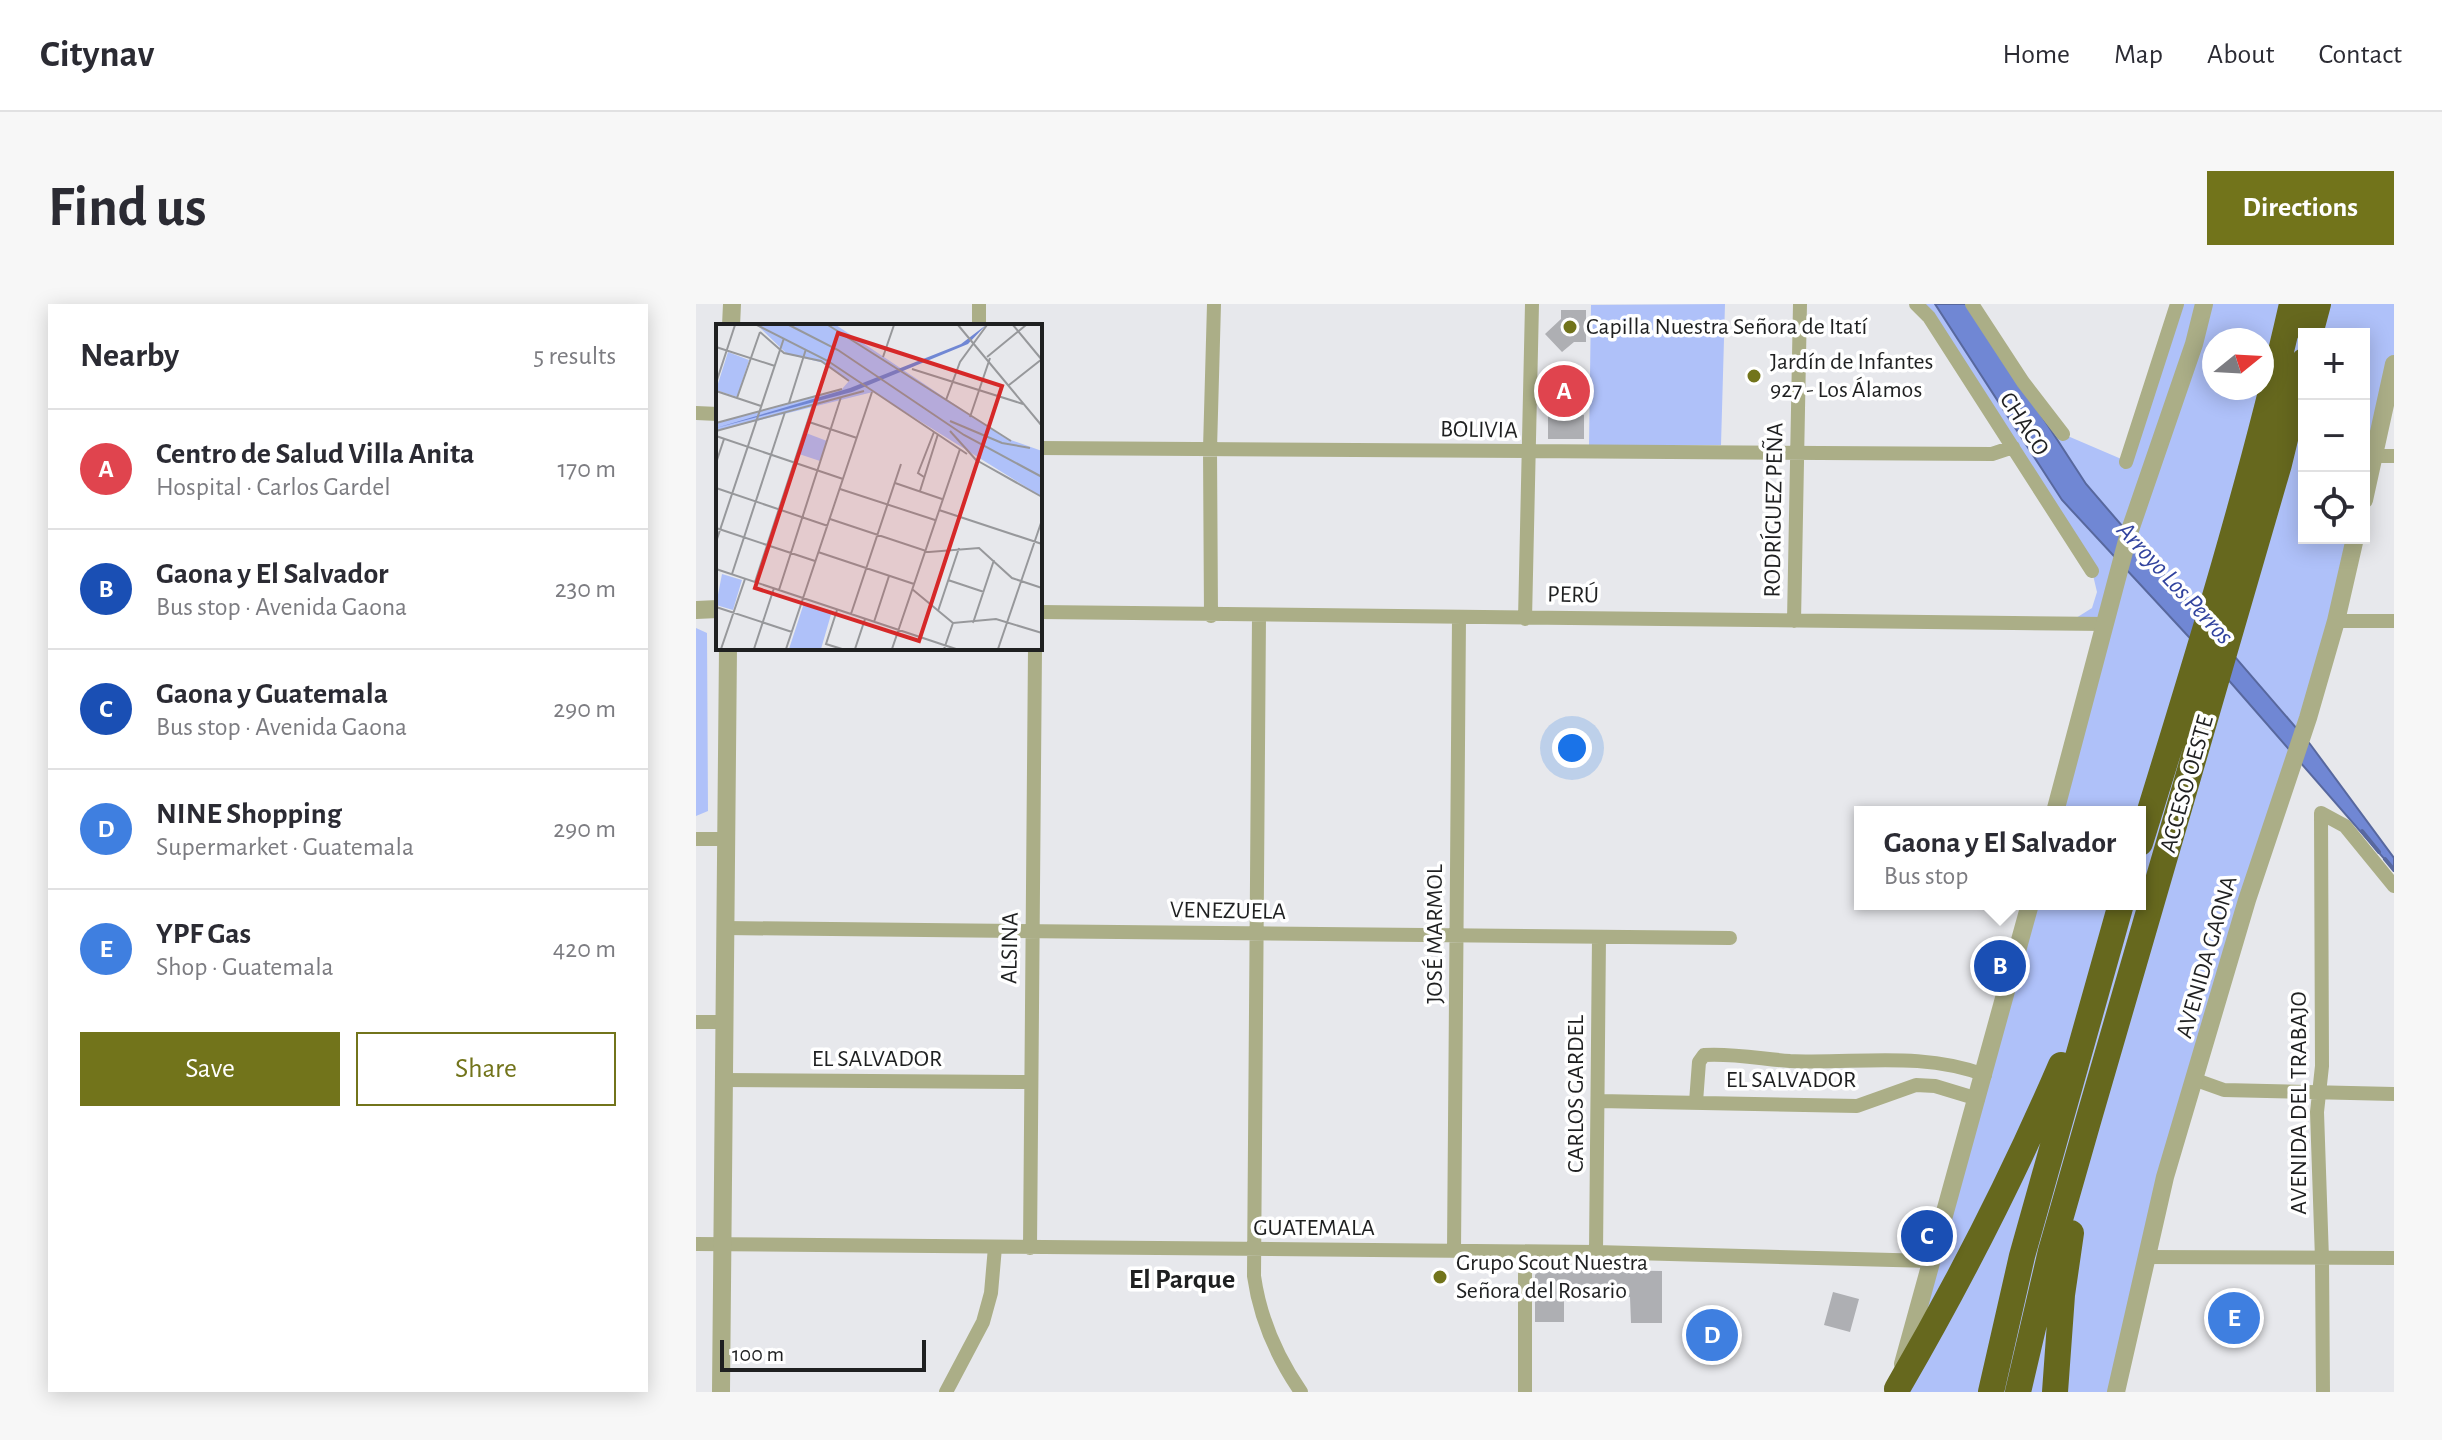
<!DOCTYPE html>
<html lang="en">
<head>
<meta charset="utf-8">
<style>
	:root { --surface:#fff; --page:#f7f7f7; --text:#2b2b33; --muted:#7c7c81; --line:#e1e1e2; --accent:#72741b }
	body { margin:0; font-family:"Alegreya Sans",sans-serif; background:var(--page); color:var(--text) }
	.controls { position:absolute; right:24px; top:24px; display:grid; overflow:hidden; border-radius:0px; box-shadow:0 4px 20px #0003 }
	.controls button { width:72px; height:72px; display:grid; place-items:center; padding:0; border:0; border-bottom:2px solid var(--line); background:var(--surface); color:var(--text); font:40px sans-serif }
	.compass { position:absolute; left:1506px; top:24px; width:72px; height:72px; border-radius:50%; background:var(--surface); box-shadow:0 4px 20px #0003; rotate:72deg }
	.scale { position:absolute; left:24px; bottom:20px; width:206px; box-sizing:border-box; padding-left:8px; border:4px solid #1f2021; border-top:0; font-size:22px; line-height:28px; white-space:nowrap; color:#1f2021; -webkit-text-stroke:6px #fff; paint-order:stroke }
	.you { position:absolute; left:876px; top:444px; width:28px; height:28px; margin:-20px; border:6px solid #fff; border-radius:50%; background:#1a73e8; box-shadow:0 0 0 12px #1a73e833 }
	.badge { display:grid; place-items:center; width:52px; height:52px; border-radius:50%; background:var(--accent); color:#fff; font-size:26px; font-weight:700 }
	.pin { position:absolute; translate:-50% -50%; border:4px solid #fff; box-shadow:0 2px 8px #0006 }
	.popup { position:absolute; left:1158px; top:502px; width:292px; height:104px; box-sizing:border-box; display:grid; place-content:center; border-radius:0px; background:var(--surface); filter:drop-shadow(0 2px 6px #0005); font-size:26px; white-space:nowrap; color:var(--muted) }
	.popup b { font-size:30px; color:var(--text) }
	.popup::after { content:''; position:absolute; left:50%; top:100%; margin-left:-16px; border:16px solid transparent; border-top-color:var(--surface) }
	.list { margin:0; padding:0; list-style:none }
	h2 { display:flex; justify-content:space-between; align-items:center; height:104px; margin:0; padding:0 32px; font-size:34px }
	h2 small { font-size:26px; font-weight:400; color:var(--muted) }
	.list li { display:grid; grid-template-columns:52px 1fr auto; gap:24px; align-items:center; box-sizing:border-box; height:120px; padding:0 32px; border-top:2px solid var(--line) }
	.list b { display:block; font-size:30px; white-space:nowrap }
	.list p { margin:0; font-size:26px; white-space:nowrap; color:var(--muted) }
	.list em { font-size:26px; font-style:normal; color:var(--muted) }
	.actions { display:flex; gap:16px; padding:24px 32px }
	.actions a { flex:1; padding:18px 0; border:2px solid var(--accent); border-radius:0px; text-align:center; font-size:28px; color:var(--accent) }
	.actions .main { background:var(--accent); color:#fff }
	.icon { flex:none; width:44px; height:44px; fill:none; stroke:currentColor; stroke-width:2; stroke-linecap:round; stroke-linejoin:round }
	.map { position:relative; flex:none; width:1698px; height:1088px; overflow:hidden; border-radius:0px }
	header { display:flex; align-items:center; gap:48px; box-sizing:border-box; height:112px; padding:0 40px; background:var(--surface); border-bottom:2px solid var(--line) }
	header strong { font-size:38px }
	nav { display:flex; gap:44px; margin-inline-start:auto; font-size:28px }
	.intro { display:flex; align-items:center; justify-content:space-between; box-sizing:border-box; height:192px; padding:0 48px }
	h1 { margin:0; font-size:56px }
	.button { padding:20px 36px; border-radius:0px; background:var(--accent); color:#fff; font-size:28px; font-weight:700 }
	main { display:flex; gap:48px; padding:0 48px }
	aside { flex:1; background:var(--surface); border-radius:0px; box-shadow:0 4px 20px #0003 }
	.map>svg:first-child { display:block }
	.green { fill:#afc1f9; fill-rule:evenodd }
	.water { fill:#7087d4; stroke:#58689e; stroke-width:2 }
	.lines { fill:none; stroke-linecap:round; stroke-linejoin:round }
	.stream { stroke:#58689e; stroke-width:4 }
	.building { fill:#aeafb3 }
	.minor { stroke:#abae87; stroke-width:14 }
	.tertiary { stroke:#abae87; stroke-width:18 }
	.motorway { stroke:#66681e; stroke-width:26 }
	.poi-dot { fill:#72741b; stroke:#fff; stroke-width:3 }
	.labels { text-anchor:middle; dominant-baseline:central; stroke-width:7; stroke-linejoin:round; paint-order:stroke }
	.poi-label { font-size:24px; fill:#1f2021; stroke:#fff; text-anchor:start }
	.street-label { font-size:24px; fill:#1f2021; stroke:#fff }
	.water-label { font-size:26px; font-style:italic; fill:#31439e; stroke:#fff }
	.quarter-label { font-size:28px; font-weight:bold; fill:#1f2021; stroke:#fff }
	.inset-road { fill:none; stroke:#97989b; stroke-width:2 }
	.view { fill:#d62828; fill-opacity:0.15; stroke:#d62828; stroke-width:4 }
	.inset-edge { fill:none; stroke:#1f2021; stroke-width:4 }
</style>
</head>
<body>
<header>
<strong>Citynav</strong>
<nav><a>Home</a><a>Map</a><a>About</a><a>Contact</a></nav>
</header>
<div class="intro"><h1>Find us</h1><a class="button">Directions</a></div>
<main>
<aside>
<h2>Nearby<small>5 results</small></h2>
<ul class="list">
<li><span class="badge" style="background:#e0444e">A</span><div><b>Centro de Salud Villa Anita</b><p>Hospital · Carlos Gardel</p></div><em>170 m</em></li>
<li><span class="badge" style="background:#1a4fb4">B</span><div><b>Gaona y El Salvador</b><p>Bus stop · Avenida Gaona</p></div><em>230 m</em></li>
<li><span class="badge" style="background:#1a4fb4">C</span><div><b>Gaona y Guatemala</b><p>Bus stop · Avenida Gaona</p></div><em>290 m</em></li>
<li><span class="badge" style="background:#3f7fe0">D</span><div><b>NINE Shopping</b><p>Supermarket · Guatemala</p></div><em>290 m</em></li>
<li><span class="badge" style="background:#3f7fe0">E</span><div><b>YPF Gas</b><p>Shop · Guatemala</p></div><em>420 m</em></li>
</ul>
<div class="actions"><a class="main">Save</a><a>Share</a></div>
</aside>
<div class="map">
<svg width="1698" height="1088" viewBox="0 0 1698 1088">
	<rect width="100%" height="100%" fill="#e7e8ec"/>
	<path class="green" d="M 1029,0 L 1025,141 L 893,141 L 895,1 Z
		M 1220,0 L 1276,0 L 1367,130 L 1430,157 L 1481,0 L 1698,0 L 1698,60 L 1668,196 L 1668,30 L 1608,30 L 1608,234 L 1659,234 L 1551,596 L 1420,1088 L 1200,1088 L 1334,600 L 1444,600 L 1444,508 L 1359,508 L 1410,320 L 1372,319 L 1396,304 L 1401,288 L 1396,267 ZM 1518,36 L 1566,36 L 1566,84 L 1518,84 Z
		M 0,324 L 11,329 L 12,507 L 0,512 Z"/>
	<path class="water" d="M 1239,0 L 1273,0 L 1390,180 L 1614,440 L 1698,554 L 1698,566 L 1529,372 L 1366,196 Z"/>
	<g class="lines">
		<path class="stream" d="M 1666,527 L 1683,548
			M 1689,555 L 1698,566"/>
	</g>
	<path class="building" d="M 865,6 L 890,6 L 890,38 L 878,38 L 866,48 L 849,30 L 865,15 Z
		M 852,63 L 884,63 L 884,111 L 888,111 L 888,135 L 852,135 Z
		M 844,965 L 966,967 L 966,1019 L 935,1019 L 934,993 L 868,993 L 868,1018 L 839,1018 L 839,971 Z
		M 1137,988 L 1163,995 L 1154,1028 L 1128,1021 Z"/>
	<g class="lines">
		<path class="minor" d="M 1220,0 L 1233,13 L 1396,267
			M 1276,0 L 1327,78 L 1367,130
			M 283,22 L 283,0
			M 0,109 L 22,110
			M 344,144 L 1296,150 L 1317,143
			M 1678,152 L 1698,152
			M 1430,158 L 1481,0
			M 344,308 L 1410,320
			M 515,312 L 514,145 L 518,0
			M 563,312 L 558,972 C 564,1015 581,1053 605,1088
			M 829,315 L 836,0
			M 1098,317 L 1104,0
			M 1640,317 L 1698,317
			M 0,535 L 30,535
			M 29,624 L 1034,634
			M 0,718 L 29,718
			M 28,776 L 335,778
			M 1500,776 L 1528,786 L 1698,790
			M 903,797 L 1161,802 L 1220,781 L 1239,782 L 1282,795
			M 1000,798 L 1003,758 L 1008,751 C 1037,749 1066,755 1094,757 C 1160,760 1225,747 1289,771
			M 0,940 L 900,948 L 1235,957
			M 334,944 L 339,344
			M 758,947 L 763,314
			M 900,948 L 903,633
			M 1450,953 L 1698,954
			M 250,1088 L 287,1018 L 295,989 L 299,943
			M 829,1088 L 829,948
			M 1627,1088 L 1626,955 L 1621,808 L 1626,762 L 1625,509 L 1649,522 L 1698,582"/>
		<path class="tertiary" d="M 35,22 L 36,0
			M 1668,196 L 1698,60
			M 0,306 L 22,305
			M 1359,508 L 1433,229 L 1498,40 L 1508,0
			M 1207,1060 L 1334,600
			M 25,1088 L 32,344
			M 1420,1088 L 1469,873 L 1551,596 L 1612,414 L 1640,317 L 1659,234"/>
		<path class="motorway" d="M 1614,30 L 1622,0
			M 1444,539 C 1499,361 1555,182 1596,0
			M 1201,1085 C 1262,980 1317,873 1365,761
			M 1295,1088 L 1326,952 L 1425,600
			M 1322,1088 L 1355,947 L 1393,814 L 1583,160 L 1608,57
			M 1359,1088 L 1366,991 L 1375,929"/>
	</g>
	<g class="poi-dot">
		<circle cx="874" cy="23" r="8"/>
		<circle cx="1058" cy="72" r="8"/>
		<circle cx="744" cy="973" r="8"/>
	</g>
	<g class="labels">
		<g class="poi-label">
			<text x="890" y="23">Capilla Nuestra Señora de Itatí</text>
			<text x="1074" y="58">Jardín de Infantes<tspan x="1074" dy="28">927 - Los Álamos</tspan></text>
			<text x="760" y="959">Grupo Scout Nuestra<tspan x="760" dy="28">Señora del Rosario</tspan></text>
		</g>
		<g class="street-label">
			<text transform="translate(1328 120) rotate(57)">CHACO</text>
			<text transform="translate(783 126) rotate(1)">BOLIVIA</text>
			<text transform="translate(1078 206) rotate(-89)">RODRÍGUEZ PEÑA</text>
			<text transform="translate(877 291) rotate(1)">PERÚ</text>
			<text transform="translate(1491 480) rotate(-74)">ACCESO OESTE</text>
			<text transform="translate(532 607) rotate(1)">VENEZUELA</text>
			<text transform="translate(739 630) rotate(-90)">JOSÉ MARMOL</text>
			<text transform="translate(314 644) rotate(-89)">ALSINA</text>
			<text transform="translate(1511 653) rotate(-74)">AVENIDA GAONA</text>
			<text x="181" y="755">EL SALVADOR</text>
			<text x="1095" y="776">EL SALVADOR</text>
			<text transform="translate(880 790) rotate(-90)">CARLOS GARDEL</text>
			<text transform="translate(1603 799) rotate(-90)">AVENIDA DEL TRABAJO</text>
			<text x="618" y="924">GUATEMALA</text>
		</g>
		<g class="water-label">
			<text transform="translate(1479 279) rotate(47)">Arroyo Los Perros</text>
		</g>
		<g class="quarter-label">
			<text x="486" y="976">El Parque</text>
		</g>
	</g>
	<g transform="translate(20 20)">
		<rect width="326" height="326" fill="#e7e8ec"/>
		<path d="M 41,1 L 120,1 L 289,114 L 326,127 L 326,173 L 157,68 L 0,107 L 0,99 L 126,65 L 133,57 L 108,39 L 71,30 ZM 12,28 L 33,36 L 21,73 L 0,66 ZM 90,109 L 111,117 L 104,137 L 83,130 ZM 6,250 L 26,256 L 17,286 L 0,281 ZM 88,279 L 116,287 L 105,325 L 73,325 Z" fill="#afc1f9"/>
		<path d="M 270,1 L 252,20 L 136,68 L 0,104 L 134,64 L 245,20 Z" fill="#7087d4"/>
		<path class="inset-road" d="M 41,1 L 112,37 L 251,130M 73,1 L 122,26 L 248,111 L 326,153M 112,1 L 295,117M 242,1 L 326,102M 297,1 L 326,36M 44,8 L 68,29 L 105,37 L 133,57M 0,23 L 59,42M 167,33 L 178,1M 271,33 L 310,1M 196,45 L 307,80M 0,59 L 19,1M 293,61 L 326,35M 0,67 L 45,82M 102,72 L 111,42M 21,74 L 44,8M 230,76 L 244,38 L 271,1M 73,79 L 90,25M 254,93 L 274,34M 234,97 L 286,119 L 314,124M 93,98 L 141,114M 0,99 L 126,65M 0,107 L 148,67M 234,107 L 261,137M 0,112 L 127,155M 262,137 L 326,173M 0,139 L 8,115M 208,153 L 202,149 L 218,108M 179,159 L 226,175M 0,164 L 112,202M 124,165 L 219,196M 204,167 L 222,110M 223,186 L 326,220M 114,195 L 213,228 L 263,224 L 296,254 L 326,264M 0,204 L 99,237M 0,218 L 68,14M 102,228 L 198,260M 0,245 L 240,325M 16,250 L 69,88M 232,256 L 268,268M 39,258 L 97,81M 196,265 L 237,299 L 280,295 L 326,309M 63,266 L 125,73M 0,283 L 76,308M 121,286 L 110,320 L 126,325M 222,287 L 243,224M 135,290 L 185,140M 158,298 L 173,252M 257,299 L 278,236M 5,325 L 29,255M 38,325 L 58,264M 70,325 L 156,68M 139,325 L 149,295M 176,325 L 244,125M 228,325 L 237,299M 282,325 L 326,196"/>
		<path class="view" d="M 122,9 L 286,62 L 203,317 L 39,264 Z"/>
		<rect width="326" height="326" class="inset-edge"/>
	</g>
</svg>
<div class="controls">
<button>+</button>
<button>−</button>
<button><svg class="icon" aria-label="locate" viewBox="0 0 24 24"><circle cx="12" cy="12" r="6"/><path d="M12 2v4M12 18v4M2 12h4M18 12h4"/></svg></button>
</div>
<svg class="compass" viewBox="-18 -18 36 36"><path d="M0-13l5 13h-10z" fill="#e53935"/><path d="M0 13l5-13h-10z" fill="#7c7c81"/></svg>
<div class="scale">100 m</div>
<div class="you"></div>
<div class="pin badge" style="left:868px;top:87px;background:#e0444e">A</div>
<div class="pin badge" style="left:1304px;top:662px;background:#1a4fb4">B</div>
<div class="popup"><b>Gaona y El Salvador</b>Bus stop</div>
<div class="pin badge" style="left:1231px;top:932px;background:#1a4fb4">C</div>
<div class="pin badge" style="left:1016px;top:1031px;background:#3f7fe0">D</div>
<div class="pin badge" style="left:1538px;top:1014px;background:#3f7fe0">E</div>
</div>
</main>
</body>
</html>
